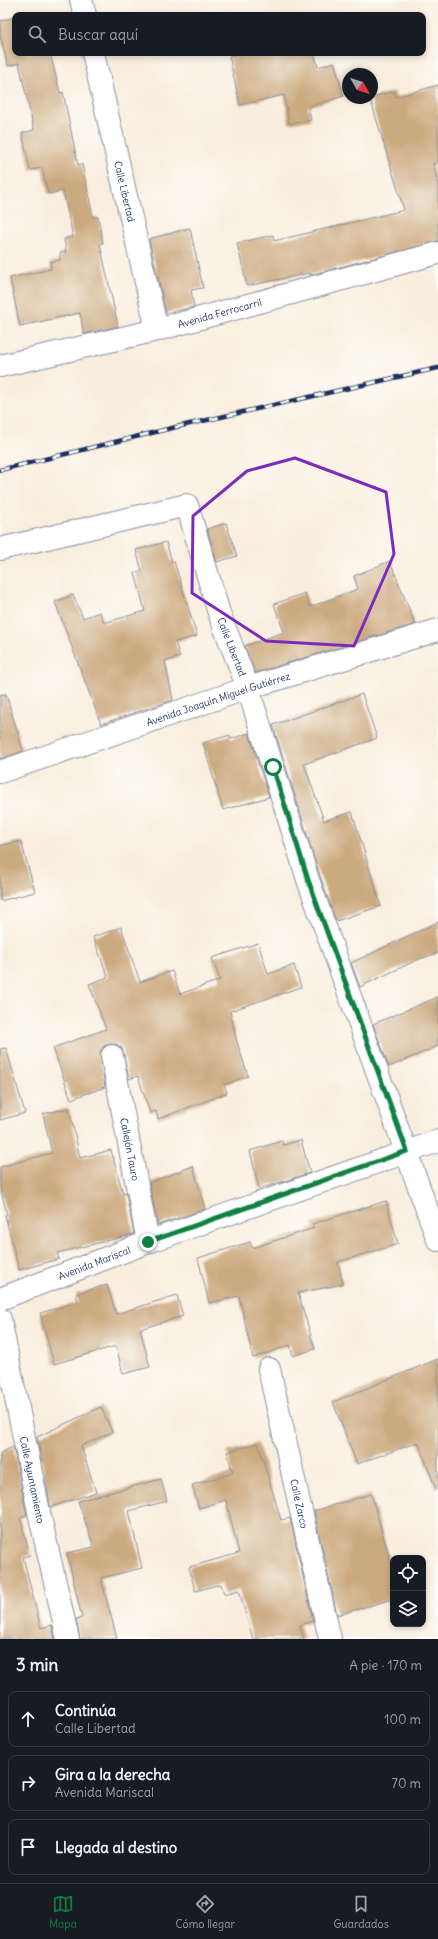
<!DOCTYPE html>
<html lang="es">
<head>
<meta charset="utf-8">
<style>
	:root { --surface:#171b24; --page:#20242c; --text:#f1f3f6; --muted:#9ea1a6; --line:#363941; --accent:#0b8043 }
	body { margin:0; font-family:Delius,sans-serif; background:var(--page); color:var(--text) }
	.controls { position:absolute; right:12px; bottom:12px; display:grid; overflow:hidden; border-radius:8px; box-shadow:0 2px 6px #0003 }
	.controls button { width:36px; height:36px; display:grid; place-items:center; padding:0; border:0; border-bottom:1px solid var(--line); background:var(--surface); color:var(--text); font:20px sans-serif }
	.compass { position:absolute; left:342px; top:68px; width:36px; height:36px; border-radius:50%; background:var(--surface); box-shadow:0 2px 6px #0003; rotate:129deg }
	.stop { position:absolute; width:12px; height:12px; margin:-9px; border:3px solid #0b8043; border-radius:50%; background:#fff }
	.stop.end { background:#0b8043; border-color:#fff; box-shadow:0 1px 4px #0008 }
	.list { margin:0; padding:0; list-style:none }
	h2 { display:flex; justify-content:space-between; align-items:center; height:52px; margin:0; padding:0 16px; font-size:17px }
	h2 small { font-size:13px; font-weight:400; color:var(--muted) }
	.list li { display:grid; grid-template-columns:26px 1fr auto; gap:12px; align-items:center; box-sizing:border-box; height:56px; margin:0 8px 8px; padding:0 8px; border:1px solid var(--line); border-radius:8px }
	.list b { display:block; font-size:15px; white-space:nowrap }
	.list p { margin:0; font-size:13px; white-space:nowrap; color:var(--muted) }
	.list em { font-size:13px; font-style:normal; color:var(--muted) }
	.icon { flex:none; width:22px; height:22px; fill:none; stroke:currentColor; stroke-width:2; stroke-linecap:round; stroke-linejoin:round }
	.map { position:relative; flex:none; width:438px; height:1639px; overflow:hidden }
	.search { position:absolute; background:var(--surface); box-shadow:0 2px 6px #0003; left:12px; right:12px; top:12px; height:44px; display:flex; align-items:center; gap:10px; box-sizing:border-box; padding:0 14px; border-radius:8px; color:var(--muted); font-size:15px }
	.sheet { height:244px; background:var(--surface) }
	nav { display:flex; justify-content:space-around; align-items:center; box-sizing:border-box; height:56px; border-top:1px solid var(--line); background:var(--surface); font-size:11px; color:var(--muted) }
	nav a { display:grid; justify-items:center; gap:2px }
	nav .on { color:var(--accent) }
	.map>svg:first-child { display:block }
	.building { fill:#ccaa80 }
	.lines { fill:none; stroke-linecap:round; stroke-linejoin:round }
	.minor-casing { stroke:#8a8e9e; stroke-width:24 }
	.tertiary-casing { stroke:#8a8e9e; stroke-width:24 }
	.minor { stroke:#fff; stroke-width:22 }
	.tertiary { stroke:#fff; stroke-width:22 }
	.rail-casing { stroke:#1b2f5e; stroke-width:4.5 }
	.rail { stroke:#fdfcf7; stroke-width:3; stroke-dasharray:9; stroke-linecap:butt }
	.route { stroke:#0b8043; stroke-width:5 }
	.marked { fill:none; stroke:#7b2cbf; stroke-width:3; stroke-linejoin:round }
	.labels { text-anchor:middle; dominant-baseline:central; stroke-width:4; stroke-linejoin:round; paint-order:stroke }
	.street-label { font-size:10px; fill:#1b2f5e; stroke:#fdfcf7 }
</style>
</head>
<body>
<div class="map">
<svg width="438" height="1639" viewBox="0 0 438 1639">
	<rect width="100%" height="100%" fill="#fdfcf7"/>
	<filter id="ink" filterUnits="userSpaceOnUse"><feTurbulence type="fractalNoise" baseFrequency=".025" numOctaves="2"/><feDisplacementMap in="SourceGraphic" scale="8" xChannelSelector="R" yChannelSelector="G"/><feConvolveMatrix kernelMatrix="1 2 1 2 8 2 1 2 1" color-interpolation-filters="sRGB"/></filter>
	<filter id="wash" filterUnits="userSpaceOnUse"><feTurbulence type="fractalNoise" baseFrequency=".012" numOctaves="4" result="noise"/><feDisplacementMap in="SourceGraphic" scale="16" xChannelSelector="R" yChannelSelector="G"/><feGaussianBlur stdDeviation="0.9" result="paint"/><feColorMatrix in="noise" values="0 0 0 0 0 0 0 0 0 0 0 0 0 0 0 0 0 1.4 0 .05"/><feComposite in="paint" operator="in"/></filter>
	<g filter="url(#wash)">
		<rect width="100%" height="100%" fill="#f9eede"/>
		<g id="blocks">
			<path class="building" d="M 15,17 L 15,53 L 50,53 L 60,93 L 63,92 L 78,165 L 82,164 L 93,217 L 98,217 L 103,243 L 100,244 L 118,326 L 84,334 L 80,313 L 20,326 L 10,278 L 51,269 L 50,262 L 60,260 L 60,253 L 66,252 L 64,239 L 73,237 L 63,191 L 48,194 L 42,168 L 30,170 L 22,133 L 34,130 L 19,63 L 8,66 L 0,35 L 0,21 Z
				M 241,53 L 314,53 L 318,67 L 334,62 L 344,96 L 308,107 L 311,120 L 289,124 L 284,95 L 240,105 L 229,56 Z
				M 438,85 L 438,163 L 433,164 L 438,185 L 438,241 L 310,275 L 310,273 L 247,286 L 237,243 L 273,235 L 274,241 L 404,210 L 370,98 L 394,91 L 396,97 Z
				M 190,228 L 203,288 L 191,290 L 194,307 L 166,313 L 149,239 Z
				M 226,523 L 237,556 L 217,562 L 207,529 Z
				M 166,542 L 172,562 L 174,561 L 197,636 L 175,642 L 180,657 L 165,661 L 173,700 L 101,724 L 55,602 L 73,595 L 83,618 L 100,612 L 104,623 L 145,611 L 135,573 L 142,571 L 136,550 Z
				M 390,561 L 415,624 L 255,673 L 245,646 L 284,632 L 274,604 L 305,593 L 310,607 L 358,589 L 354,576 Z
				M 6,694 L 23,751 L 0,759 L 0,695 Z
				M 362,694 L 377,738 L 304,764 L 324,821 L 352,812 L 381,906 L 336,921 L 320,876 L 273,725 Z
				M 249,733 L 269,797 L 223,810 L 203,743 L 230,735 L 231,739 Z
				M 21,841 L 35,892 L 0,901 L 0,846 Z
				M 438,922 L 438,953 L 419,959 L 360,987 L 351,963 Z
				M 121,927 L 140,982 L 172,971 L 180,994 L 220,980 L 212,958 L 258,943 L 268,974 L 294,965 L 301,987 L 230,1011 L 236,1039 L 248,1076 L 224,1085 L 227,1093 L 158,1119 L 156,1111 L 150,1113 L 138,1076 L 129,1079 L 122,1048 L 116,1044 L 110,1044 L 104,1046 L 100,1052 L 105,1087 L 71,1099 L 53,1048 L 106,1029 L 89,984 L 108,977 L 93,937 Z
				M 438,997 L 438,1046 L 389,1067 L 373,1024 Z
				M 6,1048 L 25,1113 L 0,1120 L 0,1049 Z
				M 69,1108 L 80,1158 L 111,1150 L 123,1194 L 126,1193 L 134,1234 L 57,1253 L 59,1259 L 19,1270 L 5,1215 L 7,1214 L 0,1187 L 0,1167 L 52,1153 L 43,1114 Z
				M 301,1140 L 310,1173 L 259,1189 L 250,1151 L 282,1141 L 283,1145 Z
				M 193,1166 L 205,1209 L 158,1225 L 149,1183 Z
				M 386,1201 L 398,1244 L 338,1262 L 343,1284 L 298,1293 L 315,1349 L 293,1356 L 290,1345 L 253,1358 L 239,1296 L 209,1303 L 198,1258 L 250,1242 L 252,1248 L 314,1228 L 312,1224 Z
				M 107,1285 L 116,1314 L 177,1295 L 183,1316 L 140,1329 L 150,1367 L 123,1374 L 116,1346 L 54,1364 L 40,1313 L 78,1302 L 76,1294 Z
				M 438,1359 L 438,1489 L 436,1489 L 418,1442 L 357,1464 L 333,1402 Z
				M 101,1407 L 112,1432 L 81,1446 L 96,1492 L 51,1507 L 37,1437 Z
				M 258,1443 L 281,1520 L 290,1518 L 313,1621 L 300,1625 L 304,1639 L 253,1639 L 239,1590 L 224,1594 L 221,1584 L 195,1591 L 189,1567 L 239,1553 L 226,1500 L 199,1508 L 192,1485 L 233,1473 L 227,1452 Z
				M 13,1447 L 27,1515 L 20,1518 L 30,1555 L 23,1557 L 41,1628 L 52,1625 L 55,1639 L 0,1639 L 0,1453 Z
				M 161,1479 L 167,1501 L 129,1511 L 142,1568 L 101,1578 L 117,1639 L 80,1639 L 76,1619 L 82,1618 L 67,1553 L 94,1547 L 78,1501 Z
				M 371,1494 L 393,1569 L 393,1599 L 337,1615 L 314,1511 Z"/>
		</g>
	</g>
	<g filter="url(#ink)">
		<use href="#blocks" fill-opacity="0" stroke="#8a8e9e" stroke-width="1"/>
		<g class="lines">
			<defs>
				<g id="minor">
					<path d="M 81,0 L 85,15"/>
					<path id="s1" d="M 93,53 L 157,330"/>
					<path id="s2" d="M 0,366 L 157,330 L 438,253"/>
					<path id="s3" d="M 0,549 L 187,505 L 219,613 L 248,688 L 308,880 L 438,1240"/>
					<path id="s4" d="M 112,1056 L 148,1242"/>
					<path id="s5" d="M 0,1299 L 148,1242 L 438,1141"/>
					<path id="s6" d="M 0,1319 L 40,1517 L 68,1639"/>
					<path id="s7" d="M 269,1369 L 330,1639"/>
				</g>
				<g id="tertiary">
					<path id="s8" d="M 0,772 L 248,688 L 438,630"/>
				</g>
			</defs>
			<use href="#minor" class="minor-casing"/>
			<use href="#tertiary" class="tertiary-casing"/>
			<use href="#minor" class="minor"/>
			<use href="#tertiary" class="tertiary"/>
			<defs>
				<path id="rail" d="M 0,470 L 172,428 L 438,368"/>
			</defs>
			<use href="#rail" class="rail-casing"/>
			<use href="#rail" class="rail"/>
		</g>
	</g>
	<g class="lines" filter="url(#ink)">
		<path class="route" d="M 148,1242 L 407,1151 L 308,880 L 273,767"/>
	</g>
	<path class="marked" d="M 295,458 L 386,492 L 394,554 L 354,646 L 266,641 L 192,593 L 193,516 L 247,471 Z"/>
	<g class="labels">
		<g class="street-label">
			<text stroke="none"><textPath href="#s1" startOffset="142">Calle Libertad</textPath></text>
			<text stroke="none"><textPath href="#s2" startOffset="226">Avenida Ferrocarril</textPath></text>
			<text stroke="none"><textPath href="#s3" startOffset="341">Calle Libertad</textPath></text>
			<text stroke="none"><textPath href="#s8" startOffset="230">Avenida Joaquín Miguel Gutiérrez</textPath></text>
			<text stroke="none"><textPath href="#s4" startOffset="95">Callejón Tauro</textPath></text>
			<text stroke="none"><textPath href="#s5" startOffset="101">Avenida Mariscal</textPath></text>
			<text stroke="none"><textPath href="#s6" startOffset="164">Calle Ayuntamiento</textPath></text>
			<text stroke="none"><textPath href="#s7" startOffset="138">Calle Zarco</textPath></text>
		</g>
	</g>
</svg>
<div class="controls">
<button><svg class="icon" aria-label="locate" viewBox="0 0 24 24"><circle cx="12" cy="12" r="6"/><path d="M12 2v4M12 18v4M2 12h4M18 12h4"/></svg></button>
<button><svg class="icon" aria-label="layers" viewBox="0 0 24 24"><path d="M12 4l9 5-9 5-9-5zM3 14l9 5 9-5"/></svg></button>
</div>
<svg class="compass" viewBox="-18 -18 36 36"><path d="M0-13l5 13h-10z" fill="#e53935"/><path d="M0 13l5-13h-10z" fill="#9ea1a6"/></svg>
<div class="stop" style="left:273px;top:767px"></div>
<div class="stop end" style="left:148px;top:1242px"></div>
<div class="search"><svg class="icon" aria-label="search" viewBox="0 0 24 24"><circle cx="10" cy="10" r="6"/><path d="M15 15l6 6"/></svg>Buscar aquí</div>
</div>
<section class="sheet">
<h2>3 min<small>A pie · 170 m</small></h2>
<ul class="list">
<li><svg class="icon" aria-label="ahead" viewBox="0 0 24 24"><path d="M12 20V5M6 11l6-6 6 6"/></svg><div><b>Continúa</b><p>Calle Libertad</p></div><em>100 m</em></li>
<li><svg class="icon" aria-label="right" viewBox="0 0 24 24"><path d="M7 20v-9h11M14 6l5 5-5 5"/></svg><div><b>Gira a la derecha</b><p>Avenida Mariscal</p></div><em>70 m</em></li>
<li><svg class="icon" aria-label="arrive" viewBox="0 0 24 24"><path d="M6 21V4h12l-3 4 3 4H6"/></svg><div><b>Llegada al destino</b></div></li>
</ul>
</section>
<nav>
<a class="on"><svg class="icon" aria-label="map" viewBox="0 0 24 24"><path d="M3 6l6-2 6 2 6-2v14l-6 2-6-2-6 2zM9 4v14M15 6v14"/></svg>Mapa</a>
<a><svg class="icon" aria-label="directions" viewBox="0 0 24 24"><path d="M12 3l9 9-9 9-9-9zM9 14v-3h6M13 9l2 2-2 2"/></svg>Cómo llegar</a>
<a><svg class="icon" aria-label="saved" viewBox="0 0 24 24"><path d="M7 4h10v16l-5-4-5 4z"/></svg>Guardados</a>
</nav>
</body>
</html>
